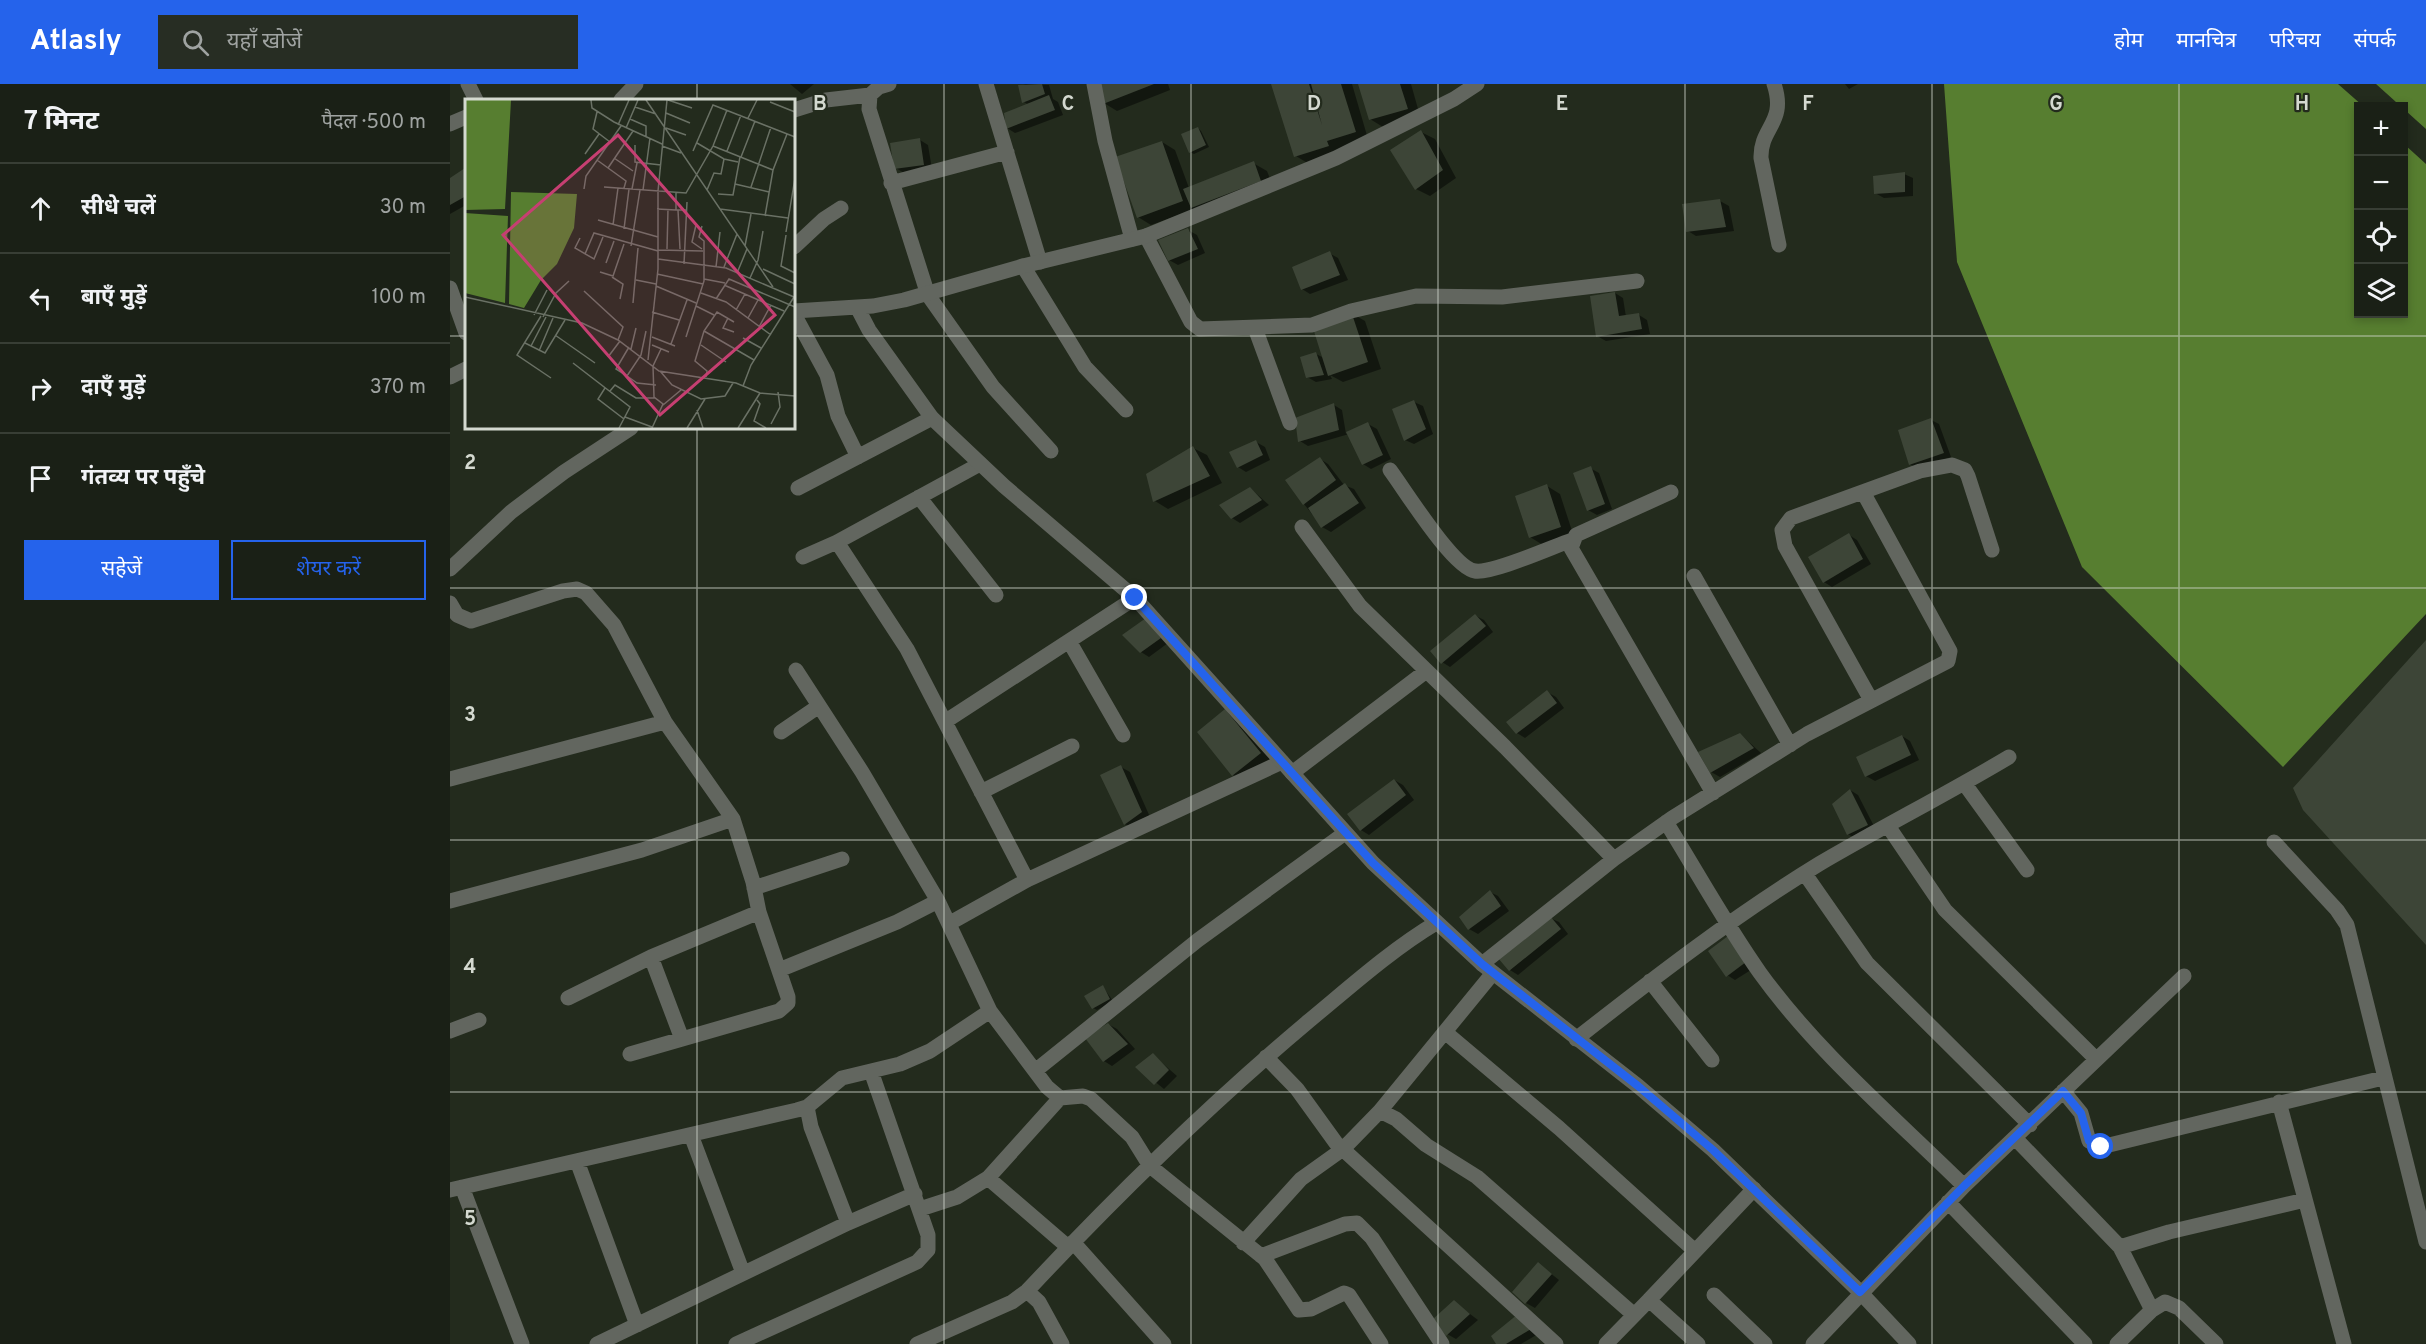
<!DOCTYPE html>
<html lang="hi">
<head>
<meta charset="utf-8">
<style>
	:root { --surface:#1a2016; --page:#272d23; --text:#f1f3f6; --muted:#9fa3a1; --line:#383e35; --accent:#2563eb }
	body { margin:0; font-family:Overpass,"Noto Sans Devanagari",sans-serif; background:var(--page); color:var(--text) }
	.controls { position:absolute; right:18px; top:18px; display:grid; overflow:hidden; border-radius:0px; box-shadow:0 3px 9px #0003 }
	.controls button { width:54px; height:54px; display:grid; place-items:center; padding:0; border:0; border-bottom:2px solid var(--line); background:var(--surface); color:var(--text); font:30px sans-serif }
	.stop { position:absolute; width:18px; height:18px; margin:-14px; border:4px solid #2563eb; border-radius:50%; background:#fff }
	.stop.end { background:#2563eb; border-color:#fff; box-shadow:0 2px 6px #0008 }
	.list { margin:0; padding:0; list-style:none }
	h2 { display:flex; justify-content:space-between; align-items:center; height:78px; margin:0; padding:0 24px; font-size:26px }
	h2 small { font-size:20px; font-weight:400; color:var(--muted) }
	.list li { display:grid; grid-template-columns:39px 1fr auto; gap:18px; align-items:center; box-sizing:border-box; height:90px; padding:0 24px; border-top:2px solid var(--line) }
	.list b { display:block; font-size:22px; white-space:nowrap }
	.list em { font-size:20px; font-style:normal; color:var(--muted) }
	.actions { display:flex; gap:12px; padding:18px 24px }
	.actions a { flex:1; padding:14px 0; border:2px solid var(--accent); border-radius:0px; text-align:center; font-size:21px; color:var(--accent) }
	.actions .main { background:var(--accent); color:#fff }
	.icon { flex:none; width:33px; height:33px; fill:none; stroke:currentColor; stroke-width:2; stroke-linecap:round; stroke-linejoin:round }
	.map { position:relative; flex:none; width:1976px; height:1260px; overflow:hidden }
	header { display:flex; align-items:center; gap:36px; box-sizing:border-box; height:84px; padding:0 30px; background:var(--accent); color:#fff }
	header strong { font-size:28px }
	nav { display:flex; gap:33px; margin-inline-start:auto; font-size:21px }
	.search { width:420px; height:54px; background:var(--page); display:flex; align-items:center; gap:15px; box-sizing:border-box; padding:0 21px; border-radius:0px; color:var(--muted); font-size:22px }
	main { display:flex }
	aside { flex:1; background:var(--surface) }
	.map>svg:first-child { display:block }
	.water { fill:#577e30 }
	.shadow { fill:#0007 }
	.building { fill:#3d4537 }
	.lines { fill:none; stroke-linecap:round; stroke-linejoin:round }
	.minor { stroke:#62665f; stroke-width:15 }
	.tertiary { stroke:#62665f; stroke-width:15 }
	.route { stroke:#2563eb; stroke-width:8 }
	.grid { fill:none; stroke:#d4d9d0; stroke-width:1.5; stroke-opacity:0.55 }
	.inset-road { fill:none; stroke:#6a7165; stroke-width:1.5 }
	.view { fill:#c63f72; fill-opacity:0.15; stroke:#c63f72; stroke-width:3 }
	.inset-edge { fill:none; stroke:#d4d9d0; stroke-width:3 }
	.grid-label { font-size:20px; text-anchor:middle; font-weight:bold; fill:#d4d9d0; stroke:#232b1d; stroke-width:4.5; stroke-linejoin:round; paint-order:stroke }
</style>
</head>
<body>
<header>
<strong>Atlasly</strong>
<div class="search"><svg class="icon" aria-label="search" viewBox="0 0 24 24"><circle cx="10" cy="10" r="6"/><path d="M15 15l6 6"/></svg>यहाँ खोजें</div>
<nav><a>होम</a><a>मानचित्र</a><a>परिचय</a><a>संपर्क</a></nav>
</header>
<main>
<aside>
<h2>7 मिनट<small>पैदल · 500 m</small></h2>
<ul class="list">
<li><svg class="icon" aria-label="ahead" viewBox="0 0 24 24"><path d="M12 20V5M6 11l6-6 6 6"/></svg><div><b>सीधे चलें</b></div><em>30 m</em></li>
<li><svg class="icon" aria-label="left" viewBox="0 0 24 24"><path d="M17 20v-9H6M10 6l-5 5 5 5"/></svg><div><b>बाएँ मुड़ें</b></div><em>100 m</em></li>
<li><svg class="icon" aria-label="right" viewBox="0 0 24 24"><path d="M7 20v-9h11M14 6l5 5-5 5"/></svg><div><b>दाएँ मुड़ें</b></div><em>370 m</em></li>
<li><svg class="icon" aria-label="arrive" viewBox="0 0 24 24"><path d="M6 21V4h12l-3 4 3 4H6"/></svg><div><b>गंतव्य पर पहुँचे</b></div></li>
</ul>
<div class="actions"><a class="main">सहेजें</a><a>शेयर करें</a></div>
</aside>
<div class="map">
<svg width="1976" height="1260" viewBox="0 0 1976 1260">
	<rect width="100%" height="100%" fill="#232b1d"/>
	<path class="water" d="M 1494,0 L 1888,0 L 1913,22 L 1908,22 L 1908,230 L 1954,230 L 1954,60 L 1976,80 L 1976,530 L 1833,683 L 1632,483 L 1507,178 Z
		M 1926,0 L 1976,0 L 1976,45 Z"/>
	<path class="shadow" d="M 340,0 L 364,0 L 352,10 Z
		M 576,0 L 599,1 L 603,15 L 608,18 L 613,31 L 565,49 L 557,44 L 579,21 L 574,18 L 570,2 Z
		M 647,0 L 718,0 L 720,6 L 667,27 L 654,19 Z
		M 823,0 L 902,0 L 918,55 L 859,80 L 846,72 Z
		M 910,0 L 961,0 L 970,32 L 933,43 L 920,35 Z
		M 1395,0 L 1408,0 L 1399,5 Z
		M 748,44 L 751,47 L 759,63 L 744,70 L 740,68 Z
		M 971,48 L 985,55 L 1006,94 L 980,112 L 966,105 Z
		M 470,56 L 478,61 L 482,85 L 454,89 L 446,84 Z
		M 712,58 L 725,66 L 739,104 L 803,79 L 817,87 L 824,105 L 745,125 L 701,141 L 688,133 Z
		M 15,86 L 16,121 L 0,130 L 0,96 Z
		M 1454,90 L 1463,94 L 1463,112 L 1434,114 L 1425,109 Z
		M 1270,117 L 1279,122 L 1284,147 L 1246,152 L 1238,147 Z
		M 738,146 L 747,151 L 755,169 L 728,181 L 719,176 Z
		M 879,169 L 888,174 L 898,196 L 860,210 L 852,205 Z
		M 1165,209 L 1173,214 L 1176,233 L 1189,231 L 1197,236 L 1200,250 L 1156,257 L 1147,252 Z
		M 901,229 L 915,237 L 931,285 L 893,298 L 880,291 L 882,295 L 866,298 L 857,293 L 866,270 L 874,274 Z
		M 964,318 L 973,322 L 983,350 L 964,360 L 955,356 Z
		M 884,321 L 892,326 L 896,350 L 918,340 L 927,345 L 941,375 L 921,385 L 913,380 L 899,350 L 858,362 L 850,357 Z
		M 1481,336 L 1489,340 L 1501,373 L 1468,385 L 1460,380 Z
		M 806,358 L 815,363 L 820,376 L 796,388 L 788,383 Z
		M 743,364 L 757,371 L 772,399 L 718,425 L 705,417 Z
		M 870,375 L 878,380 L 894,401 L 904,405 L 916,424 L 881,448 L 872,443 L 854,420 Z
		M 1140,384 L 1149,389 L 1162,425 L 1147,431 L 1138,426 Z
		M 1097,402 L 1110,410 L 1123,450 L 1093,461 L 1080,453 Z
		M 800,404 L 819,421 L 790,439 L 782,434 Z
		M 1399,451 L 1407,456 L 1421,480 L 1382,503 L 1374,498 Z
		M 1026,532 L 1034,536 L 1043,548 L 1000,583 L 992,578 Z
		M 696,536 L 718,559 L 699,573 L 691,568 Z
		M 1097,608 L 1106,613 L 1114,624 L 1075,654 L 1067,649 Z
		M 775,627 L 788,635 L 823,677 L 797,699 L 783,691 L 749,649 Z
		M 1290,650 L 1311,669 L 1270,693 L 1261,688 Z
		M 1452,652 L 1460,657 L 1469,676 L 1425,697 L 1416,692 Z
		M 671,683 L 680,688 L 700,733 L 683,745 L 675,740 Z
		M 944,696 L 953,701 L 964,716 L 919,751 L 911,746 Z
		M 1400,706 L 1408,711 L 1426,746 L 1406,755 L 1398,750 Z
		M 1040,808 L 1048,812 L 1059,827 L 1028,850 L 1019,845 Z
		M 1100,834 L 1109,838 L 1118,850 L 1068,891 L 1060,886 Z
		M 1287,859 L 1304,884 L 1285,896 L 1277,891 Z
		M 653,903 L 663,917 L 647,926 L 643,924 Z
		M 658,940 L 667,945 L 685,965 L 662,982 L 654,977 Z
		M 703,971 L 727,992 L 714,1005 L 687,983 Z
		M 1089,1180 L 1109,1196 L 1085,1224 L 1076,1219 Z
		M 1004,1218 L 1028,1236 L 1006,1255 L 997,1250 Z
		M 1076,1237 L 1088,1250 L 1071,1260 L 1048,1260 Z"/>
	<path class="building" d="M 592,0 L 595,10 L 572,19 L 568,1 Z
		M 645,0 L 704,0 L 653,20 Z
		M 821,0 L 859,0 L 872,41 L 861,0 L 891,0 L 906,48 L 877,57 L 879,62 L 844,73 Z
		M 908,0 L 950,0 L 958,25 L 919,36 Z
		M 599,11 L 605,26 L 556,45 L 554,29 Z
		M 748,43 L 756,61 L 739,69 L 731,50 Z
		M 971,46 L 993,86 L 965,106 L 940,66 Z
		M 470,54 L 474,81 L 444,85 L 440,59 Z
		M 712,57 L 733,117 L 687,134 L 665,73 Z
		M 804,77 L 811,97 L 741,124 L 733,105 Z
		M 15,84 L 16,112 L 0,121 L 0,94 Z
		M 1455,88 L 1455,108 L 1424,110 L 1423,92 Z
		M 1270,115 L 1276,143 L 1236,148 L 1232,120 Z
		M 738,144 L 748,165 L 718,177 L 708,156 Z
		M 880,167 L 890,191 L 851,206 L 842,183 Z
		M 1165,208 L 1169,232 L 1189,229 L 1192,245 L 1146,253 L 1140,212 Z
		M 901,227 L 918,278 L 878,292 L 862,241 Z
		M 866,268 L 874,291 L 856,294 L 850,273 Z
		M 964,316 L 976,345 L 954,357 L 942,325 Z
		M 884,319 L 889,346 L 848,358 L 845,334 Z
		M 1481,334 L 1494,369 L 1459,381 L 1448,346 Z
		M 918,338 L 933,371 L 912,381 L 896,348 Z
		M 806,356 L 813,371 L 787,384 L 779,368 Z
		M 743,362 L 760,392 L 703,418 L 696,390 Z
		M 870,373 L 886,396 L 853,421 L 835,396 Z
		M 1141,382 L 1155,420 L 1137,427 L 1123,389 Z
		M 895,399 L 909,419 L 871,444 L 858,424 Z
		M 1097,400 L 1111,443 L 1079,454 L 1065,412 Z
		M 800,403 L 812,416 L 781,435 L 769,421 Z
		M 1399,449 L 1413,475 L 1373,499 L 1358,473 Z
		M 1025,530 L 1036,542 L 991,580 L 980,567 Z
		M 696,534 L 711,554 L 690,569 L 672,551 Z
		M 1976,556 L 1976,861 L 1853,726 L 1843,704 Z
		M 1097,606 L 1107,619 L 1066,650 L 1056,638 Z
		M 775,625 L 811,669 L 782,692 L 747,648 Z
		M 1290,649 L 1304,664 L 1260,689 L 1248,668 Z
		M 1452,651 L 1461,671 L 1415,693 L 1406,673 Z
		M 671,681 L 692,728 L 674,741 L 650,691 Z
		M 944,695 L 956,711 L 910,747 L 897,730 Z
		M 1400,705 L 1418,741 L 1397,751 L 1382,720 Z
		M 1040,806 L 1051,822 L 1018,846 L 1009,833 Z
		M 1100,832 L 1111,845 L 1059,887 L 1048,874 Z
		M 1278,852 L 1296,878 L 1276,893 L 1258,867 Z
		M 653,901 L 660,915 L 642,925 L 634,912 Z
		M 658,939 L 678,960 L 653,978 L 635,954 Z
		M 703,969 L 719,986 L 704,1001 L 685,983 Z
		M 1088,1178 L 1102,1190 L 1075,1220 L 1062,1208 Z
		M 1004,1216 L 1020,1230 L 996,1252 L 983,1235 Z
		M 1068,1230 L 1081,1245 L 1056,1260 L 1046,1260 L 1041,1252 Z"/>
	<g class="lines">
		<path class="minor" d="M 18,0 L 26,16
			M 439,0 L 429,3 L 420,11 L 419,25 L 478,211 L 543,303 L 601,367
			M 536,0 L 590,178
			M 644,0 L 655,57 L 682,155
			M 1324,0 C 1337,39 1310,43 1311,74 L 1329,161
			M 171,16 L 186,0
			M 344,26 L 376,16 L 420,11
			M 0,40 L 16,33
			M 441,99 L 557,68
			M 696,152 L 741,238 L 750,245 L 862,241 L 901,227 L 966,212 L 1052,213 L 1187,197
			M 344,163 L 374,135 L 391,124
			M 573,182 L 635,283 L 676,326
			M 0,204 L 16,249
			M 344,230 L 377,291 L 388,332 L 408,373
			M 805,244 L 840,339
			M 0,293 L 16,285
			M 940,386 C 955,406 1003,484 1025,487 C 1042,490 1102,463 1122,456
			M 348,404 L 482,334
			M 1221,408 L 1126,451 L 1121,464 L 1263,709
			M 469,413 L 546,511
			M 852,443 L 910,522 L 1055,663 L 1164,775
			M 387,458 L 457,565 L 577,796
			M 353,473 L 387,458 L 530,380
			M 1244,492 L 1340,661
			M 0,519 L 7,531 L 21,537 L 113,507 L 127,505 L 136,509 L 164,541 L 215,638 L 283,735 L 303,798 L 309,828 L 338,913 L 338,919 L 329,927 L 180,970
			M 619,557 L 673,651
			M 346,586 L 412,688 L 488,817 L 540,927 L 597,1003 L 610,1014 L 633,1012 L 641,1015 L 682,1053 L 700,1082 L 815,1175 L 849,1226 L 861,1225 L 894,1209 L 899,1211 L 931,1260
			M 1421,616 L 1335,462 L 1332,446 L 1341,434 L 1470,387 L 1502,381 L 1515,386 L 1518,392 L 1542,466
			M 496,637 L 685,514
			M 331,648 L 369,622
			M 842,689 L 975,588
			M 0,695 L 215,638
			M 1514,699 L 1577,786
			M 531,708 L 622,662
			M 1216,738 C 1247,788 1276,841 1310,889 C 1367,968 1445,1034 1514,1102
			M 1438,742 L 1495,826 L 1645,974
			M 1824,758 L 1887,826 L 1897,841 L 1976,1158
			M 1355,790 L 1417,879 L 1580,1041
			M 304,804 L 392,775
			M 0,817 L 192,766 L 283,735
			M 500,839 L 577,796 L 832,678
			M 201,873 L 309,828
			M 1032,880 L 1164,775 L 1222,734 L 1357,650 L 1498,577 L 1500,567 L 1413,408
			M 329,886 L 447,838 L 488,817
			M 1200,897 L 1262,976
			M 118,914 L 201,873 L 232,955
			M 0,947 L 29,936
			M 995,948 L 1109,1044 L 1245,1167
			M 1126,955 C 1205,893 1284,832 1369,780 C 1432,743 1497,710 1559,673
			M 816,973 L 847,1005 L 886,1059 L 1106,1260
			M 585,987 L 748,856 L 895,749
			M 1613,1007 L 1631,1029 L 1639,1057 L 1651,1063 L 1933,994
			M 1829,1018 L 1894,1260
			M 357,1023 L 361,1043 L 398,1139
			M 930,1027 L 946,1035 L 976,1061 L 1027,1093 L 1183,1230
			M 241,1051 L 293,1189
			M 1565,1054 L 1670,1163 L 1702,1226
			M 127,1077 L 187,1241
			M 538,1094 L 618,1163
			M 12,1103 L 72,1260
			M 0,1106 L 347,1026 L 357,1023 L 392,994 L 450,980 L 480,967 L 540,927
			M 1498,1118 L 1635,1260
			M 470,1125 L 507,1113 L 538,1094 L 610,1014
			M 623,1158 L 714,1260
			M 793,1159 L 851,1095 L 893,1065 L 930,1027 L 1043,889
			M 1670,1163 L 1719,1148 L 1855,1116
			M 811,1172 L 895,1140 L 907,1139 L 922,1154 L 992,1260
			M 577,1207 L 589,1218 L 612,1260
			M 1264,1211 L 1315,1260
			M 1199,1216 L 1304,1105
			M 147,1260 L 398,1139 L 465,1110
			M 286,1260 L 467,1178 L 478,1166 L 478,1151 L 421,987
			M 467,1260 L 562,1218 L 577,1207 C 666,1112 760,1020 860,936 C 900,903 941,866 986,839
			M 1156,1260 L 1199,1216 L 1248,1260
			M 1363,1260 L 1514,1102 L 1734,892
			M 1667,1260 L 1702,1226 L 1715,1218 L 1729,1224 L 1766,1260"/>
		<path class="tertiary" d="M 407,223 L 419,246 L 482,334 L 554,402 L 685,514 L 923,779 L 1032,880 L 1188,1002 L 1263,1066 L 1410,1208 L 1459,1260
			M 344,227 L 423,222 L 454,216 L 573,182 L 696,152 L 886,74 L 1004,15 L 1027,0
			M 0,485 L 61,428 L 114,388 L 181,344"/>
	</g>
	<g class="lines">
		<path class="route" d="M 685,514 L 923,779 L 1032,880 L 1188,1002 L 1263,1066 L 1410,1208 L 1514,1102 L 1613,1007 L 1631,1029 L 1639,1057 L 1651,1063"/>
	</g>
	<path class="grid" d="M 247,0 L 247,16M 494,0 L 494,1260M 741,0 L 741,1260M 988,0 L 988,1260M 1235,0 L 1235,1260M 1482,0 L 1482,1260M 1729,0 L 1729,1260M 0,252 L 16,252M 344,252 L 1976,252M 247,344 L 247,1260M 0,504 L 1976,504M 0,756 L 1976,756M 0,1008 L 1976,1008"/>
	<g transform="translate(15 15)">
		<rect width="330" height="330" fill="#232b1d"/>
		<path d="M 0,1 L 46,1 L 40,110 L 0,111 ZM 46,93 L 112,95 L 109,129 L 92,165 L 76,181 L 59,209 L 44,205 ZM 0,114 L 43,117 L 40,204 L 0,194 Z" fill="#577e30"/>
		<path class="inset-road" d="M 126,1 L 127,9 L 149,23 L 197,45M 181,1 L 308,188M 203,1 L 227,9M 305,3 L 330,13M 170,8 L 191,15M 132,13 L 128,30 L 145,43M 201,14 L 225,24M 283,19 L 292,1M 165,20 L 181,27 L 181,37M 153,26 L 164,1M 161,29 L 173,1M 201,29 L 221,36M 232,44 L 259,60 L 273,63M 170,46 L 170,63 L 196,66M 197,47 L 216,54M 248,47 L 308,71M 228,52 L 248,6 L 330,38M 262,52 L 276,16M 120,55 L 134,35M 276,58 L 290,22M 149,59 L 168,72M 132,61 L 161,82 L 159,89M 143,69 L 168,32M 270,85 L 304,93M 139,88 L 221,94 L 248,47 L 262,11M 286,88 L 306,28M 119,90 L 121,77 L 156,27M 167,90 L 172,64M 178,91 L 185,39M 242,91 L 249,74 L 256,75 L 259,60M 211,93 L 211,111 L 222,111M 253,95 L 268,96 L 275,58M 192,110 L 211,111M 255,110 L 323,119M 213,111 L 215,150M 300,117 L 308,71 L 322,35M 133,121 L 193,138M 148,126 L 153,89M 231,126 L 227,143 L 237,150M 159,130 L 164,90M 321,133 L 330,79M 321,136 L 316,167 L 330,174M 115,139 L 110,149 L 129,160 L 138,138M 166,147 L 175,91M 280,147 L 286,115M 202,150 L 203,110M 193,151 L 238,152M 120,155 L 129,134 L 193,152M 193,160 L 261,169 L 329,198M 141,164 L 149,142M 219,165 L 222,103M 251,168 L 255,133M 259,168 L 272,135M 298,170 L 330,185M 135,173 L 148,177 L 159,145M 272,174 L 282,150M 192,175 L 238,185M 147,178 L 158,185 L 155,200M 285,179 L 293,161 L 298,132M 239,180 L 260,184M 171,181 L 191,185M 259,186 L 319,212M 191,187 L 231,204M 119,192 L 158,228 L 153,241M 236,194 L 261,203 L 306,236M 0,198 L 117,224 L 153,241 L 194,272 L 271,284 L 295,294 L 330,297M 251,200 L 264,180 L 330,208M 168,204 L 173,149M 231,207 L 249,216M 271,211 L 280,195M 187,213 L 214,221M 69,216 L 82,191M 76,217 L 52,256 L 86,279M 78,218 L 91,194 L 104,182M 263,219 L 258,229 L 269,233M 283,219 L 293,201M 294,228 L 306,206M 239,232 L 289,261M 90,236 L 130,264M 187,238 L 210,247M 221,238 L 239,182 L 239,142 L 234,138 L 237,127M 278,239 L 296,249M 60,244 L 80,254 L 100,221M 206,245 L 222,201M 187,246 L 204,253M 236,246 L 261,263M 66,247 L 81,218M 164,248 L 151,270 L 162,277 L 176,256 L 181,232M 166,250 L 171,229M 74,252 L 88,219M 143,258 L 155,242M 183,261 L 193,170 L 193,92 L 202,1M 108,264 L 165,308 L 154,329M 195,272 L 207,286 L 236,300 L 260,297 L 268,284M 162,277 L 172,284 L 191,286M 241,278 L 242,272 L 230,262 L 239,232 L 252,213 L 269,223M 278,287 L 286,266 L 329,198M 140,289 L 133,300 L 159,320M 145,292 L 150,286 L 171,299 L 190,299M 292,301 L 295,305 L 289,322 L 301,329M 198,306 L 216,291M 232,311 L 238,329M 160,318 L 187,328M 306,325 L 315,308 L 313,293M 187,329 L 198,305 L 189,298 L 188,267 L 196,250M 222,329 L 240,300M 273,329 L 295,294"/>
		<path class="view" d="M 153,36 L 310,216 L 195,316 L 38,136 Z"/>
		<rect width="330" height="330" class="inset-edge"/>
	</g>
	<g class="grid-label">
		<text x="370" y="26">B</text>
		<text x="618" y="26">C</text>
		<text x="864" y="26">D</text>
		<text x="1112" y="26">E</text>
		<text x="1358" y="26">F</text>
		<text x="1606" y="26">G</text>
		<text x="1852" y="26">H</text>
		<text x="20" y="385">2</text>
		<text x="20" y="637">3</text>
		<text x="20" y="889">4</text>
		<text x="20" y="1141">5</text>
	</g>
</svg>
<div class="controls">
<button>+</button>
<button>−</button>
<button><svg class="icon" aria-label="locate" viewBox="0 0 24 24"><circle cx="12" cy="12" r="6"/><path d="M12 2v4M12 18v4M2 12h4M18 12h4"/></svg></button>
<button><svg class="icon" aria-label="layers" viewBox="0 0 24 24"><path d="M12 4l9 5-9 5-9-5zM3 14l9 5 9-5"/></svg></button>
</div>
<div class="stop" style="left:1651px;top:1063px"></div>
<div class="stop end" style="left:685px;top:514px"></div>
</div>
</main>
</body>
</html>
